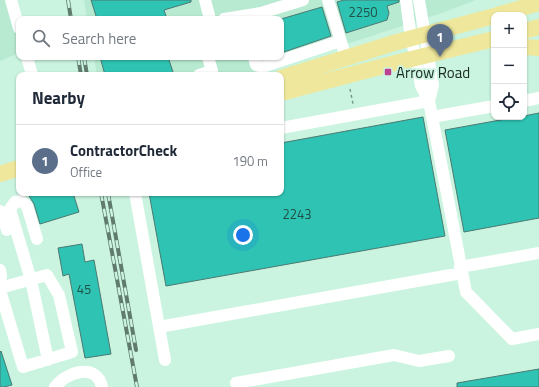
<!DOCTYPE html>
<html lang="en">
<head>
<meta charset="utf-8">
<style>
	:root { --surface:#fff; --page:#f6f6f7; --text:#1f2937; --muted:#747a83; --line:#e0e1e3; --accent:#d93025 }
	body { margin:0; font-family:"Titillium Web",sans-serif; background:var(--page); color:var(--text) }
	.controls { position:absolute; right:12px; top:12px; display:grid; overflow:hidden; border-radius:8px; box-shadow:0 1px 3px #0004 }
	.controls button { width:36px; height:36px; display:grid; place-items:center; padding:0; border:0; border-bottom:1px solid var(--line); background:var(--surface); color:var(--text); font:20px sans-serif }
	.you { position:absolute; left:243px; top:235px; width:14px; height:14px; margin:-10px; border:3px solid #fff; border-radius:50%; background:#1a73e8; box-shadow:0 0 0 6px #1a73e833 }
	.badge { display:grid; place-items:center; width:26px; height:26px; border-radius:50%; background:var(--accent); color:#fff; font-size:13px; font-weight:700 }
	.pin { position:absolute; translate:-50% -33px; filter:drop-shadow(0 1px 2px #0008) }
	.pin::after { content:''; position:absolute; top:21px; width:14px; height:12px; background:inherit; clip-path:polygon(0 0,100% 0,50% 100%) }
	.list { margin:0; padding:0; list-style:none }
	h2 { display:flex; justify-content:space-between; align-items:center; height:52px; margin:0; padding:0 16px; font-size:17px }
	h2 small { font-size:13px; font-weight:400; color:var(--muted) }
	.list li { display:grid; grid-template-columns:26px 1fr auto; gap:12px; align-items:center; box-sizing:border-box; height:72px; padding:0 16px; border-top:1px solid var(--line) }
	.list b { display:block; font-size:15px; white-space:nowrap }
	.list p { margin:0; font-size:13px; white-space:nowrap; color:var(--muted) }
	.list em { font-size:13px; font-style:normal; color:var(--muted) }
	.icon { flex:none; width:22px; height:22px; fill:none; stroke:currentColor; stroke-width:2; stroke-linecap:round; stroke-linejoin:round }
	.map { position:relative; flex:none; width:539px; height:387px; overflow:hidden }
	.search { position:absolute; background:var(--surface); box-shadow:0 1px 3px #0004; left:16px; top:16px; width:268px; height:44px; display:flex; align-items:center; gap:10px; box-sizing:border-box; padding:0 14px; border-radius:8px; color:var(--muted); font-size:15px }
	.panel { position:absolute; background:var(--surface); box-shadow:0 1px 3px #0004; left:16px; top:72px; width:268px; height:124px; border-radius:8px }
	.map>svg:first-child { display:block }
	.built { fill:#b8ead1 }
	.building { fill:#2ec3b3; stroke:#4c7972 }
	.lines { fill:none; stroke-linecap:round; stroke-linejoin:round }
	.path { stroke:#7a998a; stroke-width:1.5; stroke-dasharray:3 3; stroke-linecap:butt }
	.minor { stroke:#fff; stroke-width:12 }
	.major { stroke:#efe89c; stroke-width:16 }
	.rail-casing { stroke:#607b6e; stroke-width:4 }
	.rail { stroke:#caf4df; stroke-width:2.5; stroke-dasharray:8; stroke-linecap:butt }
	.poi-dot { fill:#bc4192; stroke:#caf4df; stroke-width:1.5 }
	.labels { text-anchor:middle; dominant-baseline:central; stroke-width:3.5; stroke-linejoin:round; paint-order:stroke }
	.number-label { font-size:13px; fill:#205147 }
	.poi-label { font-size:15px; fill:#1b2b23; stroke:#caf4df; text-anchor:start }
</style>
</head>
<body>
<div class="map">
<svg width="539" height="387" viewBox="0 0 539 387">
	<rect width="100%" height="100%" fill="#caf4df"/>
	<path class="built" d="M 0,0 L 13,0 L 19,22 L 19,53 L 0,61 Z
		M 84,0 L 476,0 L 442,13 L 252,75 L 97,75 L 94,57 L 281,57 L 281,19 L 87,19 Z"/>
	<path class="building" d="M 91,0 L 191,0 L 191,2 L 164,10 L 167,19 L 97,19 Z
		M 344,0 L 399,0 L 399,2 L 387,6 L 389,13 L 387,20 L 346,33 L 337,2 Z
		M 322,7 L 331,36 L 281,53 L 281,19 Z
		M 100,57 L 168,57 L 174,75 L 105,75 Z
		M 539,113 L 539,218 L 464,232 L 445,130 L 517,117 L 524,117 L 524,116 Z
		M 423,117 L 445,236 L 166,286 L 149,193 L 281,193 L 281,143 Z
		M 38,193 L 73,193 L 79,212 L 40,224 L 34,204 L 29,196 Z
		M 82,244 L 85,262 L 94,260 L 111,354 L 85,358 L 69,274 L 63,276 L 58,248 Z
		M 1,351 L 12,385 L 4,387 L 0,387 L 0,352 Z
		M 539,369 L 539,387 L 457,387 L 457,383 Z"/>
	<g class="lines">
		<path class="path" d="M 350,89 L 353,104"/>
		<path class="minor" d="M 11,0 L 19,28
			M 205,0 L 210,19
			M 328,0 L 346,58
			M 406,0 L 411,39 L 416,58 L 421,86 L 429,101 L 466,292 L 512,339 L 539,334
			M 419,0 L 433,85 L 429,101
			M 224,19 L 261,13 L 303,0
			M 27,57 L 32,75
			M 254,57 L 256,65 L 262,67 L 340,41
			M 199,75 L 212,71 L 208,57
			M 524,101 L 539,98
			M 432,117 L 494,106
			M 281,128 L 429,101
			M 135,193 L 165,360
			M 0,211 L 2,213 L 7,230
			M 37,239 L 27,206 L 21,201 L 15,202 L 10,209 L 11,213 L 31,280 L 48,360
			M 460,267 L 539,253
			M 0,270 L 1,276 L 0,281
			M 0,288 L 47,275 L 59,295 L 72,352 L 23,367 L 0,290
			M 159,327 L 462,273
			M 236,383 L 394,355 L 419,361 L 449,356
			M 55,387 C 66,372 97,362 102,387"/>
		<path class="major" d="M 497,15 L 539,3
			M 524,31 L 539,27
			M 524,47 L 539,48
			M 281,78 L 397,42 L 494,16
			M 281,93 L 399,62 L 494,39
			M 0,174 L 19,168"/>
		<defs>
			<path id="rail" d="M 68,0 L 71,19
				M 78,57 L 81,75
				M 84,57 L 87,75
				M 101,193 L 137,387
				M 108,193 L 136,350"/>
		</defs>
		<use href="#rail" class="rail-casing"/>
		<use href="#rail" class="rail"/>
	</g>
	<rect class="poi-dot" x="384" y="68" width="8" height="8" rx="2"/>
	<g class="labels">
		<g class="number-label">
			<text x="363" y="12">2250</text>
			<text x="297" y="214">2243</text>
			<text x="84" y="289">45</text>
		</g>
		<g class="poi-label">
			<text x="396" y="72">Arrow Road</text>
		</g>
	</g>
</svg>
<div class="controls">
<button>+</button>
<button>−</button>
<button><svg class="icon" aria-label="locate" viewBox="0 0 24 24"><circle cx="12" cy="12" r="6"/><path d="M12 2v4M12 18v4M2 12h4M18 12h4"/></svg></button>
</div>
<div class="you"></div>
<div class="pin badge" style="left:440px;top:57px;background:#5c6f8a">1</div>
<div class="search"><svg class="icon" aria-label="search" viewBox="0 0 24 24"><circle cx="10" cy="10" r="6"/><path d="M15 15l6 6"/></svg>Search here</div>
<section class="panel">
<h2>Nearby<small></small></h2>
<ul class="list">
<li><span class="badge" style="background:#5c6f8a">1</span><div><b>ContractorCheck</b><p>Office</p></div><em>190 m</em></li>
</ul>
</section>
</div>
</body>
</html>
